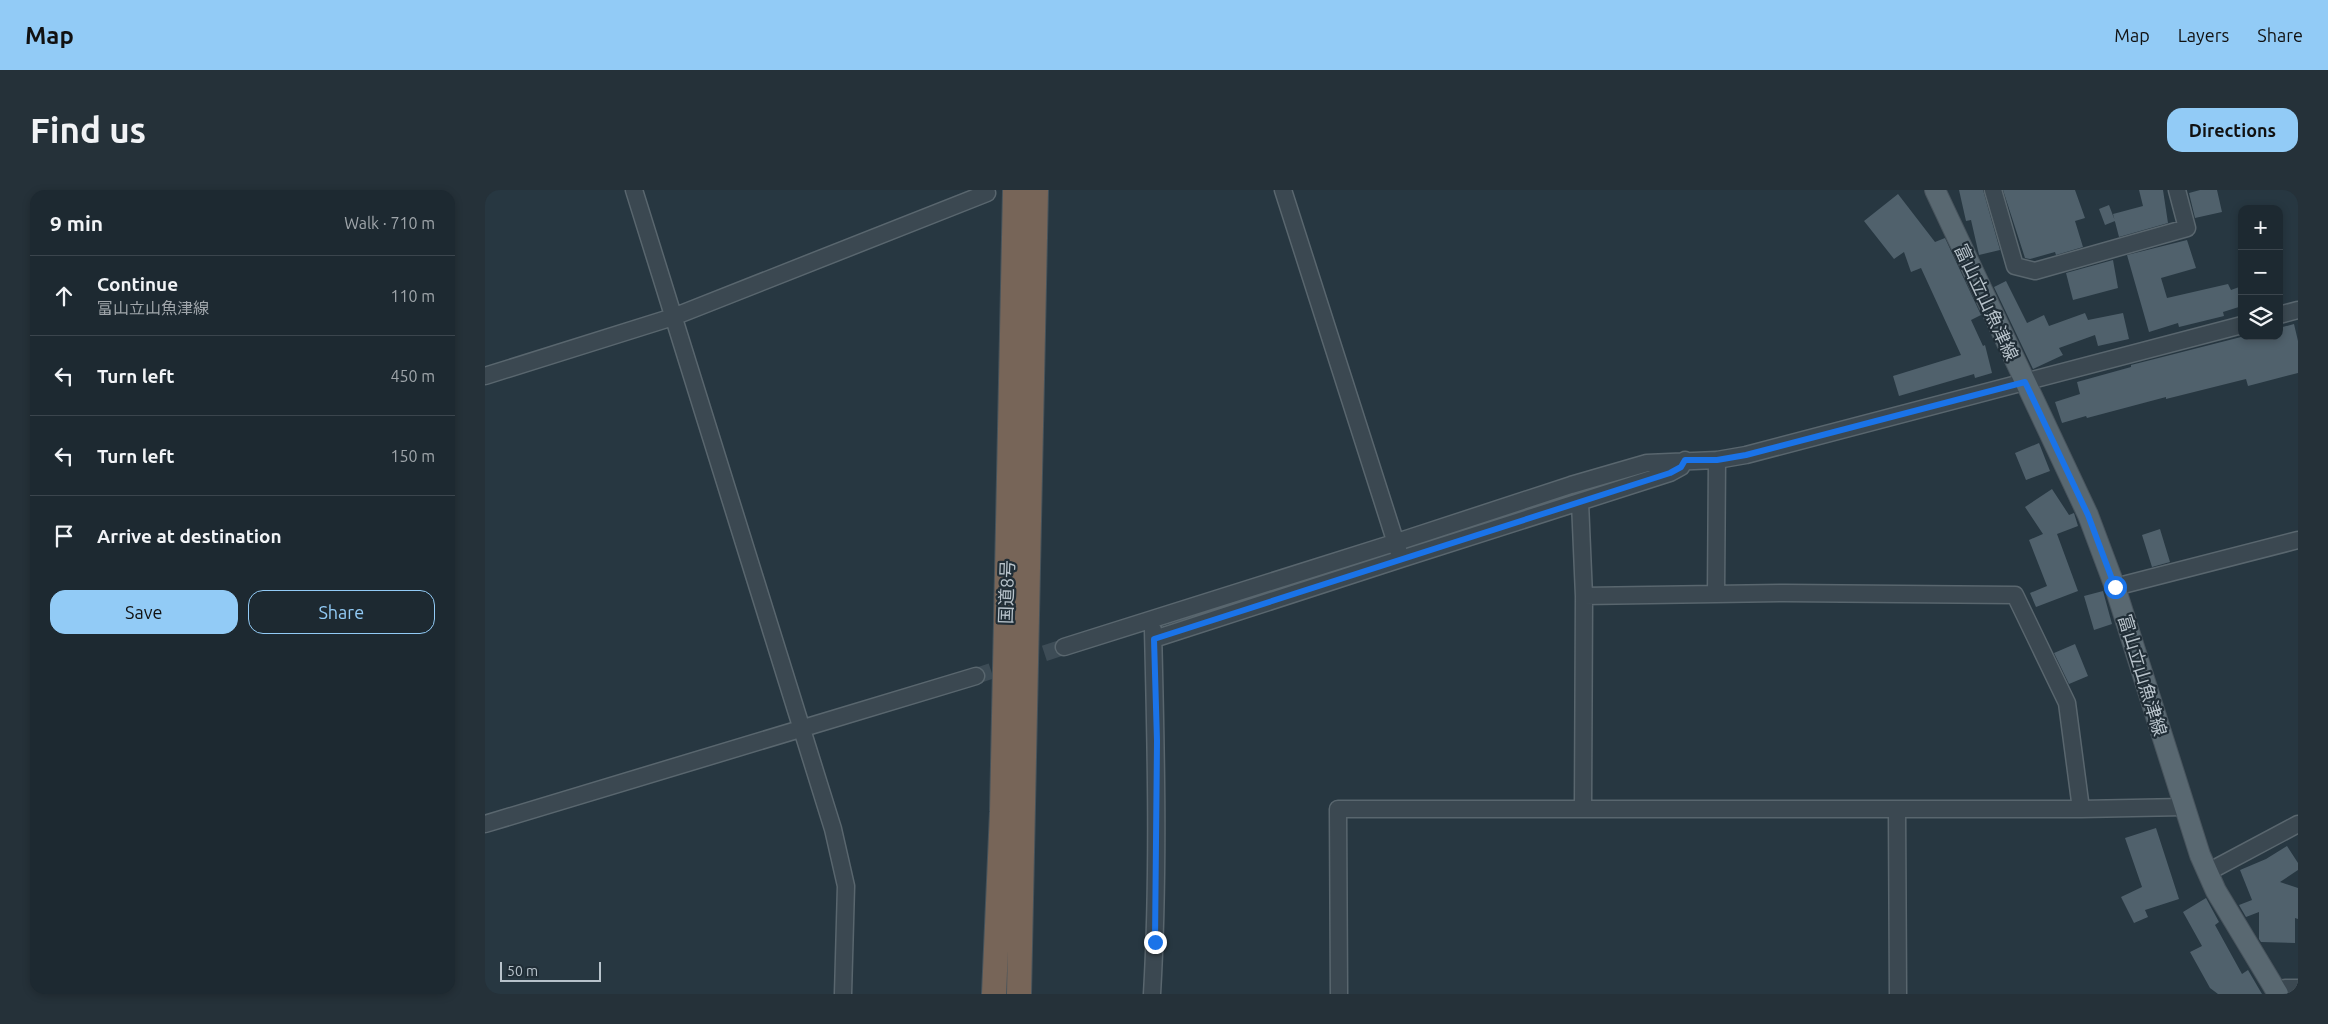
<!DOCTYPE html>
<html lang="en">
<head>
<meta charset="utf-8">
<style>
	:root { --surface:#1d2931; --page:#253139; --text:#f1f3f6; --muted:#a0a6ab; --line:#3b454d; --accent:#92cbf6 }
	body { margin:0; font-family:Ubuntu,"Noto Sans JP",sans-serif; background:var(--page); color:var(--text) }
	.controls { position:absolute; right:15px; top:15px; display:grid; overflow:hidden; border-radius:10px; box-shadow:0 2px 8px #0003 }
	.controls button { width:45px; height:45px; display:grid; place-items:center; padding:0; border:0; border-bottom:1px solid var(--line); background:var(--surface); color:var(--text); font:25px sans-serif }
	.scale { position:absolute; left:15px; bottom:12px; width:101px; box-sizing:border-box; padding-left:5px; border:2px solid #b8c3cb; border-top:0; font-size:14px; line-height:18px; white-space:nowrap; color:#b8c3cb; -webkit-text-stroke:4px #202d36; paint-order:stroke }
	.stop { position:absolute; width:15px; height:15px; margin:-11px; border:4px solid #1a73e8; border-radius:50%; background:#fff }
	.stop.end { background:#1a73e8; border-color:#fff; box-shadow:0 1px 5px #0008 }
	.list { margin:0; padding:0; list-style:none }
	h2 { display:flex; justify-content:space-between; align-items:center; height:65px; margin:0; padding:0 20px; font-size:21px }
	h2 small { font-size:16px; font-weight:400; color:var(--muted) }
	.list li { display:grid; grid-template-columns:32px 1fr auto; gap:15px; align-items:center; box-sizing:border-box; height:80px; padding:0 20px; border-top:1px solid var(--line) }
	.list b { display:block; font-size:19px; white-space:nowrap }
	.list p { margin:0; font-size:16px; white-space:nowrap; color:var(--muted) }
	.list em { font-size:16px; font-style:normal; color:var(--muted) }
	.actions { display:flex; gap:10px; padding:15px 20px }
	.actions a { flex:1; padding:11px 0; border:1px solid var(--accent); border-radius:15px; text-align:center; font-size:18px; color:var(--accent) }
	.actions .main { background:var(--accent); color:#111 }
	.icon { flex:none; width:28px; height:28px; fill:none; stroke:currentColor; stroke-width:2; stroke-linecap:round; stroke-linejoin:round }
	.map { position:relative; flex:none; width:1813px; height:804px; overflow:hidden; border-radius:15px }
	header { display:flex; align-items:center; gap:30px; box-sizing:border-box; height:70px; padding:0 25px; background:var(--accent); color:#111 }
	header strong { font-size:24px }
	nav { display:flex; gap:28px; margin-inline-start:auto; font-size:18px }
	.intro { display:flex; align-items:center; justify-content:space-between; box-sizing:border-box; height:120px; padding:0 30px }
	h1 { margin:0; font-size:35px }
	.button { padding:12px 22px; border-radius:15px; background:var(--accent); color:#111; font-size:18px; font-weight:700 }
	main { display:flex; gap:30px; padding:0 30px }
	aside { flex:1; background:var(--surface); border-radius:15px; box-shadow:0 2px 8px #0003 }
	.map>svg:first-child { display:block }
	.building { fill:#50616c }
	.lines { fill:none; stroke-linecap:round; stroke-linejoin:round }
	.minor-tunnel { stroke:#3d4c56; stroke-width:16; stroke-dasharray:16 8; stroke-linecap:butt }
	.minor-casing { stroke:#59666e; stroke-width:19 }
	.major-casing { stroke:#48545d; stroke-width:22 }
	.highway-casing { stroke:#46535b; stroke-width:26 }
	.minor { stroke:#3b4851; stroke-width:16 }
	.major { stroke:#596871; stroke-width:20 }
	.highway { stroke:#776558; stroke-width:24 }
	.route { stroke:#1a73e8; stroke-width:6 }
	.labels { text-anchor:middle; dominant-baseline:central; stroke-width:4.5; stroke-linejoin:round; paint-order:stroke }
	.street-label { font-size:18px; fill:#b8c3cb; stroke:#202d36 }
</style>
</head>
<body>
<header>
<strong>Map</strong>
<nav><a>Map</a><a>Layers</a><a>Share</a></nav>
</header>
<div class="intro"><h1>Find us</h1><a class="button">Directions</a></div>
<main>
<aside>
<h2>9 min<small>Walk · 710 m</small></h2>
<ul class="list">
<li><svg class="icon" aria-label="ahead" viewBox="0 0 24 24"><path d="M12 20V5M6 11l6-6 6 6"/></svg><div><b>Continue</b><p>富山立山魚津線</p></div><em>110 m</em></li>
<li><svg class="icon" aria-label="left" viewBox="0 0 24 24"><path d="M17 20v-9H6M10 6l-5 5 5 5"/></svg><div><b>Turn left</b></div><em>450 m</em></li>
<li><svg class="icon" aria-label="left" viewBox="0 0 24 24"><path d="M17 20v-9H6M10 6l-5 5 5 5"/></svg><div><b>Turn left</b></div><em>150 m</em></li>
<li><svg class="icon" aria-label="arrive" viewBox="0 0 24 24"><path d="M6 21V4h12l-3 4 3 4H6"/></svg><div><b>Arrive at destination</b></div></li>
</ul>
<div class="actions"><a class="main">Save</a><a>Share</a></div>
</aside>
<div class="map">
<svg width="1813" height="804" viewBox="0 0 1813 804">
	<rect width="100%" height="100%" fill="#273741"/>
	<path class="building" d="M 1474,0 L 1498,0 L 1515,60 L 1494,65 L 1486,30 L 1481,31 Z
		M 1518,0 L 1590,0 L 1600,28 L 1590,31 L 1598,57 L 1571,65 L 1570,62 L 1545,69 L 1540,68 Z
		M 1654,0 L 1678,0 L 1683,33 L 1634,47 L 1628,24 L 1658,16 Z
		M 1715,0 L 1732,0 L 1737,22 L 1710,28 L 1704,3 Z
		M 1413,4 L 1450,52 L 1460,48 L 1496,125 L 1486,130 L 1498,156 L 1500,155 L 1507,183 L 1490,188 L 1489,184 L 1414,206 L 1408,186 L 1476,165 L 1436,78 L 1426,82 L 1419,62 L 1409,69 L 1379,31 Z
		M 1624,15 L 1630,31 L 1620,35 L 1614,19 Z
		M 1702,50 L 1711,78 L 1676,88 L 1682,108 L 1743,94 L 1746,100 L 1757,96 L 1757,116 L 1738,122 L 1739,126 L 1694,137 L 1693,133 L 1664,142 L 1642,65 Z
		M 1628,70 L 1633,98 L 1588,110 L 1581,83 Z
		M 1521,91 L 1542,133 L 1559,125 L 1564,136 L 1600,123 L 1603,130 L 1638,123 L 1644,149 L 1613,156 L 1610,145 L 1574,158 L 1578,165 L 1548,179 L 1509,97 Z
		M 1809,134 L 1813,151 L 1813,183 L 1763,196 L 1761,189 L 1681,209 L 1681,207 L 1602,228 L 1601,226 L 1577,233 L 1570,212 L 1595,204 L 1592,192 L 1646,177 L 1646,175 L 1760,146 L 1794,146 L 1794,138 Z
		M 1554,253 L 1565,281 L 1541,290 L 1530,263 Z
		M 1567,299 L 1584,325 L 1589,323 L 1593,336 L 1572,344 L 1593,401 L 1551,417 L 1545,403 L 1562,396 L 1544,350 L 1558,344 L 1540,317 Z
		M 1675,339 L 1685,372 L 1667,377 L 1657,345 Z
		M 1618,401 L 1627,434 L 1609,440 L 1599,406 Z
		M 1590,454 L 1603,486 L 1584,494 L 1569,463 Z
		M 1671,638 L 1694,709 L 1660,720 L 1663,727 L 1649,733 L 1636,707 L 1657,697 L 1640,648 Z
		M 1802,656 L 1813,673 L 1813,680 L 1795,692 L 1813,698 L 1813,729 L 1810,728 L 1810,753 L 1776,752 L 1774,749 L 1774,722 L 1761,727 L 1754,715 L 1767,710 L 1755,680 L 1781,669 Z
		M 1721,708 L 1734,732 L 1730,735 L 1757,784 L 1763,780 L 1777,804 L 1733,804 L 1725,798 L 1705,762 L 1717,756 L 1698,722 Z"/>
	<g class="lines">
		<path class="minor-tunnel" d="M 491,486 L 579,457"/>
		<defs>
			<path id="minor" d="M 149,0 L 348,639 L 361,696 L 358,804
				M 1508,0 L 1530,76 L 1550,81 L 1702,38 L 1692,0
				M 1794,125 L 1813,120
				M 0,186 L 188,127 L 502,3
				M 1095,312 L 1099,406 L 1098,619
				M 916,369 L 1185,283 L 1196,277 L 1200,270
				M 1630,397 L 1813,350
				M 1231,404 L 1232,270
				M 1099,406 L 1300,403 L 1530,405 L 1582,513 L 1596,619
				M 669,449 L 916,369 L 798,0
				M 579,457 L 912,352 L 1086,295 L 1162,273 L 1232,270 L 1261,265 L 1757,135
				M 1412,619 L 1413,804
				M 0,634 L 491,486
				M 1723,682 L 1813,634
				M 667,804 C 674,683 671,561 668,440
				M 854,804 L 853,619 L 1596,619 L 1699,617
				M 1793,804 L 1800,798 L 1813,798"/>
			<path id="major" d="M 1450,0 L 1603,325 L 1630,397 L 1715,665 L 1731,701 L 1793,804"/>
			<path id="highway" d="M 509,804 L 517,622 L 530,0
				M 534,804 L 551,0"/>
		</defs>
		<use href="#minor" class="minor-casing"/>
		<use href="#major" class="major-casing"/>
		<use href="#highway" class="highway-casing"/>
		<use href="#minor" class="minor"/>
		<use href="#major" class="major"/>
		<use href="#highway" class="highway"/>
	</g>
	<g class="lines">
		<path class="route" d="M 670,752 L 672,551 L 669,449 L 1185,283 L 1196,277 L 1200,270 L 1232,270 L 1261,265 L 1540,192 L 1603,325 L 1630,397"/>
	</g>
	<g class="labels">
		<g class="street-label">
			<text transform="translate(1502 112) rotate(65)">富山立山魚津線</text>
			<text transform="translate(521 402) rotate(-88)">国道8号</text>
			<text transform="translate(1658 485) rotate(73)">富山立山魚津線</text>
		</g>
	</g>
</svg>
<div class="controls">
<button>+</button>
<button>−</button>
<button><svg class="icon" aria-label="layers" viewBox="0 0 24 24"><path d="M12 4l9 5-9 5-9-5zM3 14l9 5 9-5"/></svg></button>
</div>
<div class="scale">50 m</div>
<div class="stop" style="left:1630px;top:397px"></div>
<div class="stop end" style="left:670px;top:752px"></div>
</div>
</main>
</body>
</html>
